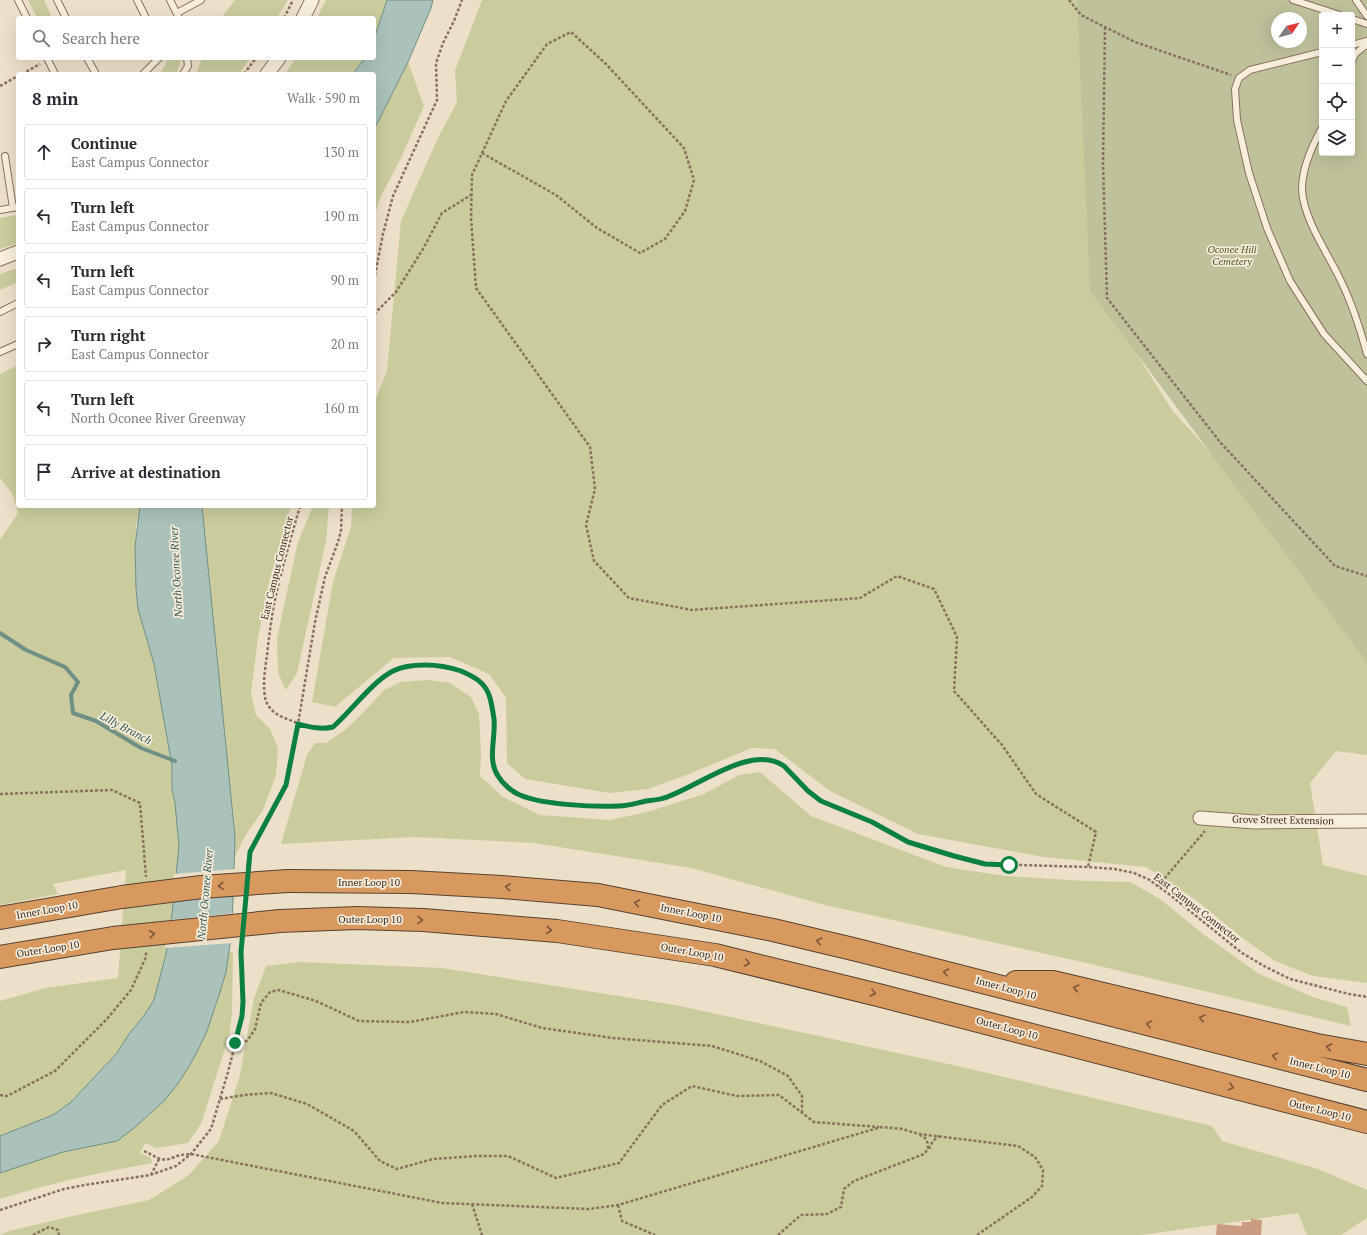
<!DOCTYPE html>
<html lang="en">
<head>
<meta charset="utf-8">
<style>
	:root { --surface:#fff; --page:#f2f2f3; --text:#2b2b33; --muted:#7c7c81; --line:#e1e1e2 }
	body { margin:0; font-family:"PT Serif",serif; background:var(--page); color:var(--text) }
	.controls { position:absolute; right:12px; top:12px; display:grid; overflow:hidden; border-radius:4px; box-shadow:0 4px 16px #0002 }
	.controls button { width:36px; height:36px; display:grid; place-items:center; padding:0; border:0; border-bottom:1px solid var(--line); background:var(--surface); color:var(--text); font:20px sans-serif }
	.compass { position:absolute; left:1271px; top:12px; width:36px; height:36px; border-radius:50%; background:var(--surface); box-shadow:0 4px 16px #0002; rotate:55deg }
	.stop { position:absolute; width:12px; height:12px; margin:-9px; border:3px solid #0b8043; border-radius:50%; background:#fff }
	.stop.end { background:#0b8043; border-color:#fff; box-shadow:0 1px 4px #0008 }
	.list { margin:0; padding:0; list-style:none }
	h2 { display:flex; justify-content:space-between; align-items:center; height:52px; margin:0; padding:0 16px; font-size:17px }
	h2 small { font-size:13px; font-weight:400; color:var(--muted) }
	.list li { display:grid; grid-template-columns:26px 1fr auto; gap:12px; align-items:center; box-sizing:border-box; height:56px; margin:0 8px 8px; padding:0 8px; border:1px solid var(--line); border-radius:4px }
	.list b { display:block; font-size:15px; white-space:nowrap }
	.list p { margin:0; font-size:13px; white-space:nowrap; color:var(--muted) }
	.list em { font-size:13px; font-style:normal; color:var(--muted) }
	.icon { flex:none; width:22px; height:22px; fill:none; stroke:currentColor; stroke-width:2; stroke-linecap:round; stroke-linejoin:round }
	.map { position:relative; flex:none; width:1367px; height:1235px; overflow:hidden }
	.search { position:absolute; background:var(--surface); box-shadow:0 4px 16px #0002; left:16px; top:16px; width:360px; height:44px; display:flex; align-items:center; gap:10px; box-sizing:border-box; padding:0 14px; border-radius:4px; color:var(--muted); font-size:15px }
	.panel { position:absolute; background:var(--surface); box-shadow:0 4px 16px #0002; left:16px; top:72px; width:360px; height:436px; border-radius:4px }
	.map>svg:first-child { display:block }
	.green { fill:#cacc9d }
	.cemetery { fill:#bfc19b; fill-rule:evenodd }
	.water { fill:#aac2b9; stroke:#709086 }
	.pier { fill:#ede0c9 }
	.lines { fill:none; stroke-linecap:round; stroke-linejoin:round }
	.stream { stroke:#709086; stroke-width:4 }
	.building { fill:#ca9a81 }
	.lane-casing { stroke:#89725e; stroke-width:8 }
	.street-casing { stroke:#89725e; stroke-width:15 }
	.highway-casing { stroke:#584132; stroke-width:24 }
	.path { stroke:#89725e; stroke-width:2.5; stroke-dasharray:3 2; stroke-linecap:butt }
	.lane { stroke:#f8eedc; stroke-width:6 }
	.street { stroke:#f8eedc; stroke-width:13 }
	.highway { stroke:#d8995e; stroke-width:22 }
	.highway-bridge-casing { stroke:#584132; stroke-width:24; stroke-linecap:butt }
	.highway-bridge { stroke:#d8995e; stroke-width:22 }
	.oneway { stroke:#795739 }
	.route { stroke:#0b8043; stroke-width:5 }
	.labels { text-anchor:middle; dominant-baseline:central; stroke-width:3.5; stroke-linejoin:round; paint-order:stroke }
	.park-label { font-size:10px; font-style:italic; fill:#4e5628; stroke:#f5ebd9 }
	.street-label { font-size:10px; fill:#3a2b21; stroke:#f5ebd9 }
	.water-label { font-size:11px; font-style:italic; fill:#315a54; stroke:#f5ebd9 }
</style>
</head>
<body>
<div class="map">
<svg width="1367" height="1235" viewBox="0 0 1367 1235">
	<rect width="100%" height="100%" fill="#ede0c9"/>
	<path class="green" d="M 28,0 L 44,0 L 52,18 L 37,18 Z
		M 235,0 L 288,0 L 277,18 L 221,18 Z
		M 326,0 L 387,0 L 374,39 L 374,18 L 317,18 Z
		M 482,0 L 1118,0 L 1102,299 L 1172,410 L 1285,535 L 1367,586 L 1367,755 L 1336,751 L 1310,783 L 1323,865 L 1367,876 L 1367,983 L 1313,976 L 1275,961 L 1241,937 L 1196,900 L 1146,867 L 1044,857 L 918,834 L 830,791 L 775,749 L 752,748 L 684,776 L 648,789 L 610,793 L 525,779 L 507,763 L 506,698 L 489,674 L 450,657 L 394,658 L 335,707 L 312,702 L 333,582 L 351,527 L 352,506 L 374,506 L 374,404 L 387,370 L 401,221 L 438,138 L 457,102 L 455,71 Z
		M 167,58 L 180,58 L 180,64 L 176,74 L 159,74 L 166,64 Z
		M 202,58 L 250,58 L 239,74 L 196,74 Z
		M 296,58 L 365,58 L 353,74 L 285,74 Z
		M 408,62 L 424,106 L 400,160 L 380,198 L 374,218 L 374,130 Z
		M 18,215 L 18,243 L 0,249 L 0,218 Z
		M 18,268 L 18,282 L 0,290 L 0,274 Z
		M 18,365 L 18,506 L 140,506 L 136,526 L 135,567 L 138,609 L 154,664 L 172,766 L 172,789 L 175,803 L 179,846 L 172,914 L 166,954 L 154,1000 L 143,1017 L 129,1034 L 117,1053 L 71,1102 L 54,1115 L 0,1136 L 0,1001 L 45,988 L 118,978 L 126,870 L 53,884 L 58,894 L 0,905 L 0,540 L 18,513 L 12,493 L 0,478 L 0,374 Z
		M 202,506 L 291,506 L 270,578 L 258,638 L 251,693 L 256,715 L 270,729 L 278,748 L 276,775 L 263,810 L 245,836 L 235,857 L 235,837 Z
		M 313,506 L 329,506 L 326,541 L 297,673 L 286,690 L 278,673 L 277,638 L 298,542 Z
		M 428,680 L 450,683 L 471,697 L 479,714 L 481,754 L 480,776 L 503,797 L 540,815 L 610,820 L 647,812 L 704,794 L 739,775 L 760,772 L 811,816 L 946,867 L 1005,876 L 1087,881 L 1130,882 L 1160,899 L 1203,934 L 1259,974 L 1313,997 L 1347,1007 L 1351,1026 L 1091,964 L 825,905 L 691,868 L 534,843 L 415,837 L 281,844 L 307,755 L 315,743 L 326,743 L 345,730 L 361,715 L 384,690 L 401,682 Z
		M 229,952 L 233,952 L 232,1014 L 229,1036 L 201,1124 L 188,1143 L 156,1148 L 145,1143 L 140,1153 L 151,1158 L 152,1163 C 101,1172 50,1183 0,1199 L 0,1173 L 63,1152 L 91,1147 L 149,1116 L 177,1085 L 198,1050 L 214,1012 L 220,992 Z
		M 299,962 L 442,968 L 675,1005 L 962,1067 L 1212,1126 L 1222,1141 L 1318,1169 L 1367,1190 L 1367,1218 L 1341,1235 L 1307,1235 L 1298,1213 L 1141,1235 L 0,1235 L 9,1231 L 68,1217 L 149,1200 L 189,1175 L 219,1141 L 240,1075 L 254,998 L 266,966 Z"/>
	<path class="cemetery" d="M 1077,0 L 1367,0 L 1367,663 L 1090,291 ZM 1322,15 L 1352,15 L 1352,153 L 1322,153 ZM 1277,18 L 1301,18 L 1301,42 L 1277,42 Z"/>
	<path class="water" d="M 387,0 L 433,0 L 431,8 L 408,62 L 374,130 L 374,74 L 353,74 L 365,58 L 374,58 L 374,39 Z
		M 140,506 L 202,506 L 235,837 L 232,931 L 226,972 L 220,992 L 207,1031 L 198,1050 L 188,1068 L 177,1085 L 164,1101 L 133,1129 L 117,1141 L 63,1152 L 0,1173 L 0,1136 L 53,1115 L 71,1102 L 117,1053 L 129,1034 L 143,1017 L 154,1000 L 166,954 L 172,914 L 179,846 L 175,803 L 172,789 L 172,766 L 154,664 L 138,609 L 136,588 L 135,547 Z"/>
	<path class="pier" d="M 236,869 L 236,896 L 171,901 L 174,874 Z
		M 235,913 L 232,943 L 165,948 L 169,920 Z"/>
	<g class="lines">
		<path class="stream" d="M 0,633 L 26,650 L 65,667 L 78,682 L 71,695 L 73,713 L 96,721 L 141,748 L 175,761"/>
	</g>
	<path class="building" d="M 1251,1219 L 1262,1220 L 1261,1235 L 1216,1235 L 1217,1224 L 1242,1226 L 1242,1222 L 1251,1222 Z"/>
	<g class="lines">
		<defs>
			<path id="lane" d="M 18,0 L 27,18
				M 57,0 L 66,18
				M 137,0 L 146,18
				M 170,0 L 179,18
				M 1293,0 L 1340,15
				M 1356,0 L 1367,16
				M 177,13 L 201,0
				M 1352,19 L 1367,24
				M 1352,45 L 1367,41
				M 1322,52 L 1250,70 L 1239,78 L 1235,89 L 1237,120 L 1249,173 L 1267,228 L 1290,281 L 1324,334 L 1367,381
				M 47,58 L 55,74
				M 87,58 L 96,74
				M 1352,61 L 1355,54 L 1367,44
				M 143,74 L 159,58
				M 183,74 L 188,66 L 187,58
				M 1322,128 C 1312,146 1302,168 1302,189 C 1303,218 1327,252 1340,279 C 1352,303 1360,328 1367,354
				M 5,156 L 13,208
				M 0,210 L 18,207
				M 0,312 L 18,303
				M 0,352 L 18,344"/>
			<path id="street" d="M 303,18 L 312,0
				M 267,74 L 279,58
				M 0,259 L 18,252
				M 1200,818 L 1255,822 L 1367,821"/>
			<path id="highway" d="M 288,881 L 411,882 L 502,887 L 598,895 L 773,930 L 857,950 L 1367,1080
				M 0,918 L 122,897
				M 280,921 L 357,918 L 423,920 L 557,931 L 715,955 L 882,996 L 1367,1122
				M 0,957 L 113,938
				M 1016,982 L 1053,982 L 1317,1045 L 1367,1054"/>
		</defs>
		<use href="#lane" class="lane-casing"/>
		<use href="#street" class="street-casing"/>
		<use href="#highway" class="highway-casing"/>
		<path class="path" d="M 1069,0 L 1081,15 L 1135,42 L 1231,75
			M 284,18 L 293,0
			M 1105,27 L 1103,163 L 1107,298 L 1220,442 L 1335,566 L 1367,576
			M 22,74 L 40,64
			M 244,74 L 256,58
			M 0,86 L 18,76
			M 482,153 L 556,195 L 597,228 L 640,253 L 665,239 L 685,211 L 694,180 L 684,148 L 606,64 L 571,32 L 547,44 L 506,101 L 472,175 L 471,218 L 476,288 L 590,447 L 595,489 L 586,525 L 594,561 L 629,598 L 692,610 L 860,598 L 897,576 L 934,589 L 957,637 L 954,691 L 1002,745 L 1036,794 L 1096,832 L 1088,867
			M 374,280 L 383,234 L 393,196 L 437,100 L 436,63 L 443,43 L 454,21 L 462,0
			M 374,314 L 396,292 L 423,249 L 442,213 L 471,195
			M 300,506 C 291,538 281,571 274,604 C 271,621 269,638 267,655 C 265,670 262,687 266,701 C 271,714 284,718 295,722 C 307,727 321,731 333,727 L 373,686 L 392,672 L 404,667 L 418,665 L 435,665 L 451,668 L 468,674 L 483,683 L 490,697 L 494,719 L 493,766 L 497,776 L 508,787 L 519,795 L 536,800 L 563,803 L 606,807 L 626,806 L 664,798 L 710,776 L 740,764 L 756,759 L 773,761 L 784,766 L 808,791 L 821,801 L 872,822 L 908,842 L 923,847 L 985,864 L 1088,867 L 1115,869 L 1134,873 L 1148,879 L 1169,894 L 1242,953 L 1264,966 L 1290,979 L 1349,994 L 1367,997
			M 0,794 L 112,790 L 140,803 L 146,877
			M 247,866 L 250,852 L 286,785 L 298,724 L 315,622 L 325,577 L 338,542 L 341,531 L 342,506
			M 1158,886 L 1205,831
			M 235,1043 L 247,1041 L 255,1029 L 261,1003 L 270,992 L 279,990 L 316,1001 L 359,1021 L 410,1022 L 464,1012 L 496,1014 L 542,1028 L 613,1038 L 712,1046 L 760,1061 L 788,1076 L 802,1096 L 802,1112
			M 0,1095 L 7,1096 L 55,1071 L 106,1020 L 131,990 L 146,957 L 146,952
			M 220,1099 L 244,1095 L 271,1093 L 307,1104 L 354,1131 L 380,1161 L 397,1169 L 433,1159 L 477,1156 L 508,1156 L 556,1178 L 619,1163 L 662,1105 L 692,1086 L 737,1096 L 779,1095 L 814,1122 L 879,1127
			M 929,1149 L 933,1141 L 939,1136
			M 144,1151 L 160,1159 L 166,1160 L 180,1155 L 191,1154 L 442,1203 L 589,1209 L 618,1205 L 881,1127 L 902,1129 L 919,1134 L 1018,1146 L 1035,1157 L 1043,1170 L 1042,1186 L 1032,1197 L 977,1235
			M 151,1175 L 159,1159
			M 472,1204 L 482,1235
			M 618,1205 L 622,1221 L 655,1235
			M 0,1210 L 64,1189 L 85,1185 L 150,1175 L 176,1166 L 191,1154 L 211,1129 L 228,1072 L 242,1017 L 243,1002 L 241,952 L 242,941
			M 33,1235 L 49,1227 L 58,1230 L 59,1235
			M 778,1235 L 801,1215 L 827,1214 L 841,1207 L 844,1189 L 854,1181 L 924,1154 L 928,1149 C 928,1142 927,1138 920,1135"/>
		<use href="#lane" class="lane"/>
		<use href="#street" class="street"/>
		<use href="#highway" class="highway"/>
		<defs>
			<path id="highway-bridge" d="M 122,897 L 201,887 L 288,881
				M 113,938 L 280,921"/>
		</defs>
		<use href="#highway-bridge" class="highway-bridge-casing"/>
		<use href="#highway-bridge" class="highway-bridge"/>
	</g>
	<defs><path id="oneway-chevron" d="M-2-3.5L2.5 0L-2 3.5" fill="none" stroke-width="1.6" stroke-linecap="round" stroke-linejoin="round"/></defs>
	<g class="oneway">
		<use href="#oneway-chevron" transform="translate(221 886) rotate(176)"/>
		<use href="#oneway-chevron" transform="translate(508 887) rotate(-175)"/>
		<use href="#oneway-chevron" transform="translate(637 903) rotate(-169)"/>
		<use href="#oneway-chevron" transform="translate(420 920) rotate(2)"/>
		<use href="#oneway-chevron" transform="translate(549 930) rotate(5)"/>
		<use href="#oneway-chevron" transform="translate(152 934) rotate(-6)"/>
		<use href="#oneway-chevron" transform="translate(819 941) rotate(-167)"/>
		<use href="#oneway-chevron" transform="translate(747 963) rotate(14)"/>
		<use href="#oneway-chevron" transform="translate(946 972) rotate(-166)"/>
		<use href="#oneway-chevron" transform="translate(1076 988) rotate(-167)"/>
		<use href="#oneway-chevron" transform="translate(873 993) rotate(14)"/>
		<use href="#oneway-chevron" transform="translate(1202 1018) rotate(-167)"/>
		<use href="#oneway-chevron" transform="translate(1149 1024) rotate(-166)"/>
		<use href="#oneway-chevron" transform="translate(1329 1047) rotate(-169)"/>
		<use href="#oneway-chevron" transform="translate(1275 1056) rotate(-166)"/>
		<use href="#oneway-chevron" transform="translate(1231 1087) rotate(15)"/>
	</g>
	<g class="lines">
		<path class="route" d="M 235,1043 L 242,1016 L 243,1002 L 241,952 L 250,852 L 286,785 L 298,724 C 310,727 321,730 333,727 C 351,711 373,681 393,671 C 403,666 414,665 425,665 C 438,665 449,667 461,671 C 475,677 486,683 490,698 C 492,705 493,713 494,719 C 496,737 487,760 498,776 C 502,783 512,792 520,795 C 543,805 594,807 619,806 C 628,806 637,803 646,801 C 652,800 658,800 664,798 C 697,788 750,743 784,766 L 808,791 L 821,801 L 872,822 L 908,842 L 954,856 L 985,864 L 1009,865"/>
	</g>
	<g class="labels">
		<g class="park-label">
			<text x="1232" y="249">Oconee Hill<tspan x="1232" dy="12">Cemetery</tspan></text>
		</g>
		<g class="street-label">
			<text transform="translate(277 568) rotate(-76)">East Campus Connector</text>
			<text transform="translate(1283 820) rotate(1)">Grove Street Extension</text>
			<text x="369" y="882">Inner Loop 10</text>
			<text transform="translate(1197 908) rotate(38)">East Campus Connector</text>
			<text transform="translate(47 910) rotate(-10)">Inner Loop 10</text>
			<text transform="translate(691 913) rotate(11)">Inner Loop 10</text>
			<text x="370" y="919">Outer Loop 10</text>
			<text transform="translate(48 949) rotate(-9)">Outer Loop 10</text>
			<text transform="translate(692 952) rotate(10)">Outer Loop 10</text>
			<text transform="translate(1006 988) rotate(15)">Inner Loop 10</text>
			<text transform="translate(1007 1028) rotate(15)">Outer Loop 10</text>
			<text transform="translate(1320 1068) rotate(14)">Inner Loop 10</text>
			<text transform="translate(1320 1110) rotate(14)">Outer Loop 10</text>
		</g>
		<g class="water-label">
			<text transform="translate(176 572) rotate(-93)">North Oconee River</text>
			<text transform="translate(126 728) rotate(28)">Lilly Branch</text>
			<text transform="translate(205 894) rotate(-85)">North Oconee River</text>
		</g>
	</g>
</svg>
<div class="controls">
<button>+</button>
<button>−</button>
<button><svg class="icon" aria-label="locate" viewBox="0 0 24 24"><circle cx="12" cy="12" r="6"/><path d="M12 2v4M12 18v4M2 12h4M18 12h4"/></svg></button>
<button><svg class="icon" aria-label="layers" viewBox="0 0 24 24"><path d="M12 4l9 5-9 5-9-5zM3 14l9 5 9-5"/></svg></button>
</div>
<svg class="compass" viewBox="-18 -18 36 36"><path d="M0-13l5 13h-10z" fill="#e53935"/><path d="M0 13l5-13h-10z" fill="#7c7c81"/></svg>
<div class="stop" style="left:1009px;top:865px"></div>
<div class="stop end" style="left:235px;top:1043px"></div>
<div class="search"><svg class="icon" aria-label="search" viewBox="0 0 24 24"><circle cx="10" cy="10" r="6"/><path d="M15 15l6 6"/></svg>Search here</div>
<section class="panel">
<h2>8 min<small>Walk · 590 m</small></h2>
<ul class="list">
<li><svg class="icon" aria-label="ahead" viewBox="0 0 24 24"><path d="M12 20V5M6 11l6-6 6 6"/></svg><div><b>Continue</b><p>East Campus Connector</p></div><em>130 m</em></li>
<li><svg class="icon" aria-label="left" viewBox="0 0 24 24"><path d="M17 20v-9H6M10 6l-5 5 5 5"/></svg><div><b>Turn left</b><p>East Campus Connector</p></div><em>190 m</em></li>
<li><svg class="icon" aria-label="left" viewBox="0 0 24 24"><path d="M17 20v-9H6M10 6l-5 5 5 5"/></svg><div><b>Turn left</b><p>East Campus Connector</p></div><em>90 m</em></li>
<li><svg class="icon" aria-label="right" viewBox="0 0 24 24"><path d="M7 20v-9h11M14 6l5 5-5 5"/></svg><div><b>Turn right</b><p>East Campus Connector</p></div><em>20 m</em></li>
<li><svg class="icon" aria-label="left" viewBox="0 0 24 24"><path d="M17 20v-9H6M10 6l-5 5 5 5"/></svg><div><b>Turn left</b><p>North Oconee River Greenway</p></div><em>160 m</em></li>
<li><svg class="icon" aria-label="arrive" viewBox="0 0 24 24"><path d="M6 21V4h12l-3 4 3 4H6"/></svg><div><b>Arrive at destination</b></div></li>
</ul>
</section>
</div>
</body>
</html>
